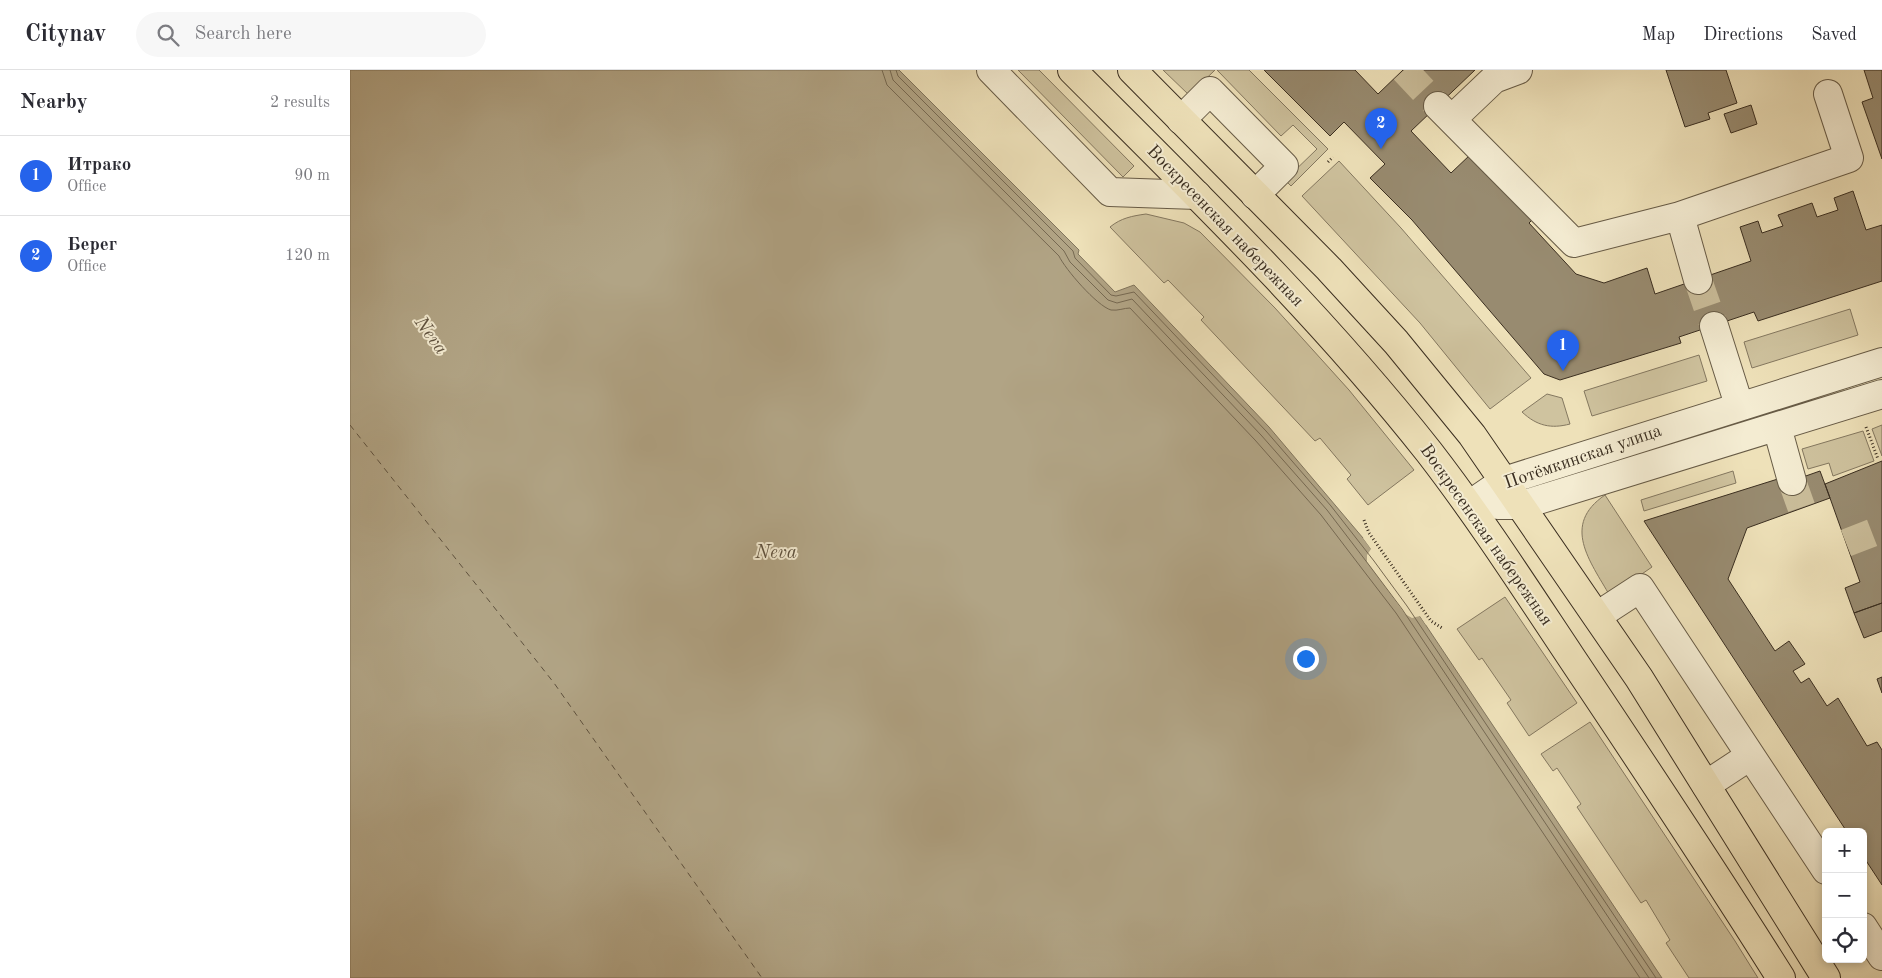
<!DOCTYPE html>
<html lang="en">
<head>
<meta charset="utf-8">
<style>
	:root { --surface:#fff; --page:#f7f7f7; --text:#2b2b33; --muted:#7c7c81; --line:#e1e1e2; --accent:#2563eb }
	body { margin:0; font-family:"Old Standard TT",serif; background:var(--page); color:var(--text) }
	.controls { position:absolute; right:15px; bottom:15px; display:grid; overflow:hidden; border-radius:8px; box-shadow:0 2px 8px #0003 }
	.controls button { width:45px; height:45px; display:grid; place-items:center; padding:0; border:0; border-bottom:1px solid var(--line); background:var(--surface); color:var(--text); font:25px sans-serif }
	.you { position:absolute; left:955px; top:588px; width:18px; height:18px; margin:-12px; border:4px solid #fff; border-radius:50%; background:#1a73e8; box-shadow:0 0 0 8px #1a73e833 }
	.badge { display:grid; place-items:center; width:32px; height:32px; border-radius:50%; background:var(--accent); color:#fff; font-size:16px; font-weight:700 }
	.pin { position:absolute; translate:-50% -41px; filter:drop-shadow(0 1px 2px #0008) }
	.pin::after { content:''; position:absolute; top:26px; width:18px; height:15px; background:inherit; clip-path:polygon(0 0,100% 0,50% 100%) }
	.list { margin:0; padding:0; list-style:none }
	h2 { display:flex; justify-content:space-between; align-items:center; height:65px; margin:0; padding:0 20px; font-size:21px }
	h2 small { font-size:16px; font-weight:400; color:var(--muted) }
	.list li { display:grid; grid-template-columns:32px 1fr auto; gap:15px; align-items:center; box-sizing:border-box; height:80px; padding:0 20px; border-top:1px solid var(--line) }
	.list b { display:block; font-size:19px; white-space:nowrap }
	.list p { margin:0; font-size:16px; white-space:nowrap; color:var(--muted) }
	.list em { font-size:16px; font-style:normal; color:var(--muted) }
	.icon { flex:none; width:28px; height:28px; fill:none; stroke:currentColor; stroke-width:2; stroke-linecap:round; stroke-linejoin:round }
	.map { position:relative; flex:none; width:1532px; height:908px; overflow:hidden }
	header { display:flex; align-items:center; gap:30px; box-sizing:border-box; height:70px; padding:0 25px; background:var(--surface); border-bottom:1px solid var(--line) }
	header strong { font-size:24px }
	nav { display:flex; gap:28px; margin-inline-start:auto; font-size:18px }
	.search { width:350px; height:45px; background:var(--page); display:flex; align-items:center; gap:12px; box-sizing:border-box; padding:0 18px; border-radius:28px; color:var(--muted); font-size:19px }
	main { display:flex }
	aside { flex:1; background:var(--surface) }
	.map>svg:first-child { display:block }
	.green { fill:#cfc39f; stroke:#847860 }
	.water { fill:#b1a485; stroke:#81755d }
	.pier { fill:#eee1b9 }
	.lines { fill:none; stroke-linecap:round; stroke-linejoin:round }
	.shore { stroke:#766952; stroke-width:1 }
	.ferry { stroke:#5e513e; stroke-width:1; stroke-dasharray:6 5; stroke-linecap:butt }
	.building { fill:#988b70; stroke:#3a2e20 }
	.minor-tunnel { stroke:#cabd9a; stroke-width:28; stroke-dasharray:28 14; stroke-linecap:butt }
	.minor-casing { stroke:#675b46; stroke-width:30 }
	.major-casing { stroke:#3a2e20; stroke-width:30 }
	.path { stroke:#3a2e20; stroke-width:3; stroke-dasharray:1 2.5; stroke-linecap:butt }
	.minor { stroke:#f4ecd2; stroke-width:28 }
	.major { stroke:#eee1b9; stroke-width:28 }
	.labels { text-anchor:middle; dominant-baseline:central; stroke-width:4; stroke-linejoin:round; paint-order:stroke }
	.street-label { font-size:18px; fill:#3a2e20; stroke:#f4ecd2 }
	.water-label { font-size:19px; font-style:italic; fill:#5e513e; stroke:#f4ecd2 }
</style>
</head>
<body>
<header>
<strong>Citynav</strong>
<div class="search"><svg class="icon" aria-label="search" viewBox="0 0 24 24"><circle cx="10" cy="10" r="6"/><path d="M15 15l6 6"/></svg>Search here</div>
<nav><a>Map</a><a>Directions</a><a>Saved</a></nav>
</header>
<main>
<aside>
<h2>Nearby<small>2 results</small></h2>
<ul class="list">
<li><span class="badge">1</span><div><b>Итрако</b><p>Office</p></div><em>90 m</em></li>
<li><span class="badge">2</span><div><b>Берег</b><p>Office</p></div><em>120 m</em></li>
</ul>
</aside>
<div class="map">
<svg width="1532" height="908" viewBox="0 0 1532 908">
	<rect width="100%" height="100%" fill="#eee1b9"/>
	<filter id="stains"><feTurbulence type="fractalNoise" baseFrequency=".004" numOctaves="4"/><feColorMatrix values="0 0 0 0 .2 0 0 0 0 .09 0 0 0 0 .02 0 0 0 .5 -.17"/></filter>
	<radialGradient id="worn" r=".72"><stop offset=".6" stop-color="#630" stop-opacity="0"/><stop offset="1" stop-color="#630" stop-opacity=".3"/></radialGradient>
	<path class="green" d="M 668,0 L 689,0 L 784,96 L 773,107 Z
		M 813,0 L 865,0 L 839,25 Z
		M 867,0 L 899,0 L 978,79 L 941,116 L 935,110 L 967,79 L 943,55 L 931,66 Z
		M 989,91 L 1051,158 L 1181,308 L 1140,339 L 1070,253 L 952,126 Z
		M 796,144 L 834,153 L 850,162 L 925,238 L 999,320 L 1064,400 L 1018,435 L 997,409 L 1001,405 L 970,368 L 965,371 L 851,250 L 854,247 L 818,210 L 814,213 L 760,157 C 771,148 782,146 796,144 Z
		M 1500,239 L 1508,265 L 1402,298 L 1394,272 Z
		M 1349,285 L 1357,311 L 1242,346 L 1234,321 Z
		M 1197,324 L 1212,328 L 1220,354 C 1201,359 1187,356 1172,342 Z
		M 1532,355 L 1532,386 L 1522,359 Z
		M 1513,361 L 1524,391 L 1483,406 L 1479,393 L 1458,399 L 1452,379 Z
		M 1383,401 L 1386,413 L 1294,441 L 1291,430 Z
		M 1255,425 L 1302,497 L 1260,526 C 1240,491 1211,455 1255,425 Z
		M 1155,527 L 1227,633 L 1179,666 L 1157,633 L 1161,630 L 1132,588 L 1129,590 L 1107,559 Z
		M 1240,652 L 1385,871 L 1408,908 L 1339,908 L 1316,873 L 1320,870 L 1296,830 L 1291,833 L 1227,737 L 1231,734 L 1207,698 L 1203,701 L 1191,684 Z"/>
	<path class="water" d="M 0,0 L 549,0 L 729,180 L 728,184 L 765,222 L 784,215 L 919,357 L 1013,468 L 1061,533 L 1312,908 L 0,908 Z"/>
	<path class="pier" d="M 1015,467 L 1063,531 L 1078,553 L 1076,555 L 1070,546 L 1062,548 L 1055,544 L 1017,492 L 1017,485 L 1021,479 L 1013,468 Z"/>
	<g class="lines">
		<path class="shore" d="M 532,0 L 537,15 L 709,186 C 715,199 747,236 761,240 C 768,241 774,238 780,238 L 905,370 L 971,445 L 1013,500 L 1046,543 L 1290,908
			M 540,0 L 543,10 L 714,181 L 720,192 L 758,230 L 767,233 L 782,229 L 911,365 L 977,440 L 1019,495 L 1052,539 L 1299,908
			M 546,0 L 548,6 L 723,181 L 725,188 L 761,225 L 766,226 L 784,222 L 916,361 L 981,436 L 1024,491 L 1057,536 L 1306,908"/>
		<path class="ferry" d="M 0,355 L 204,613 L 412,908"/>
	</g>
	<path class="building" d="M 914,0 L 1005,0 L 1028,24 L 1053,0 L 1125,0 L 1061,61 L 1101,103 L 1121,84 L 1188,144 L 1179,153 L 1226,204 L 1254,213 L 1297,198 L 1305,224 L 1401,191 L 1390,157 L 1408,151 L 1412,163 L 1433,156 L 1428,145 L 1462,133 L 1467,147 L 1488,140 L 1484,128 L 1503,121 L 1516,160 L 1532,155 L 1532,211 L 1408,251 L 1404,242 L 1329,267 L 1331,273 L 1210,310 L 1194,304 L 1062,150 L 1020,108 L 1035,94 L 994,52 L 980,66 Z
		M 1316,0 L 1376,0 L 1387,33 L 1358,43 L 1360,49 L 1335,57 Z
		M 1514,0 L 1532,0 L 1532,89 L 1512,32 L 1523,28 Z
		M 1401,35 L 1407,54 L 1381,63 L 1374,44 Z
		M 1532,391 L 1532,533 L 1504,543 L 1495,518 L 1510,512 L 1475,414 Z
		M 1470,401 L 1480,428 L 1397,458 L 1378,509 L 1425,581 L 1439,571 L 1455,594 L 1443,601 L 1451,613 L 1459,608 L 1477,636 L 1488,628 L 1517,676 L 1527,672 L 1532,680 L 1532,815 L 1513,786 L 1513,762 L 1497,762 L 1294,451 L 1431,408 L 1433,414 Z
		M 1532,533 L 1532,561 L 1514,568 L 1504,543 Z
		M 1532,607 L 1532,623 L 1527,609 Z"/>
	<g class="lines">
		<path class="minor-tunnel" d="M 1054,0 L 1088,36
			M 1348,210 L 1364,256
			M 1442,411 L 1452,439
			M 1496,473 L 1532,459"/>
		<defs>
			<path id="minor" d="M 641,0 L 760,122 L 847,125
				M 1088,36 L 1224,173 L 1330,146 L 1348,210
				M 1102,49 L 1144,9 L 1168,0
				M 831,50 L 860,21 L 934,96 L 905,125
				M 1330,146 L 1499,88 L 1478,24
				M 1364,256 L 1389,335
				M 1427,357 L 1442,411
				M 1119,435 L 1154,411 L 1532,292
				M 1148,435 L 1172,435 L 1532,324
				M 1247,546 L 1290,518 L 1476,800
				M 1356,715 L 1400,686
				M 1513,857 L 1532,886"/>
			<path id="major" d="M 722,0 C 845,123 971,245 1079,382 C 1130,448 1175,518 1221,587 C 1292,693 1363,800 1431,908
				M 782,0 L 979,199 L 1046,272 L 1122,365 L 1289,608 L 1476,908"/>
		</defs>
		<use href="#minor" class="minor-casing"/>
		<use href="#major" class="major-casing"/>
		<path class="path" d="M 978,92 L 983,87
			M 1516,357 L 1528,389
			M 1014,450 L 1019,463 L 1081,551 L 1092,558"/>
		<use href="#minor" class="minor"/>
		<use href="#major" class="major"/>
	</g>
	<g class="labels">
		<g class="street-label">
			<text transform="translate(875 156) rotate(46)">Воскресенская набережная</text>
			<text transform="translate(1233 387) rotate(-19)">Потёмкинская улица</text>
			<text transform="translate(1136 465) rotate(55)">Воскресенская набережная</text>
		</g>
		<g class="water-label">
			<text transform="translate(80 266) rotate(54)">Neva</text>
			<text x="426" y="483">Neva</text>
		</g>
	</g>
	<rect width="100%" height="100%" filter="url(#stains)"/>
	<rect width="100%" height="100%" fill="url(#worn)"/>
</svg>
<div class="controls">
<button>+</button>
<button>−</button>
<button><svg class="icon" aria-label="locate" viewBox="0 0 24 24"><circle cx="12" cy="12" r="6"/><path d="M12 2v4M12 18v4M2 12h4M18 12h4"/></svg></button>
</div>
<div class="you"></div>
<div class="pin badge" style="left:1213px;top:301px">1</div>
<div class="pin badge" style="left:1031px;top:79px">2</div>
</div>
</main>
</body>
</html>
